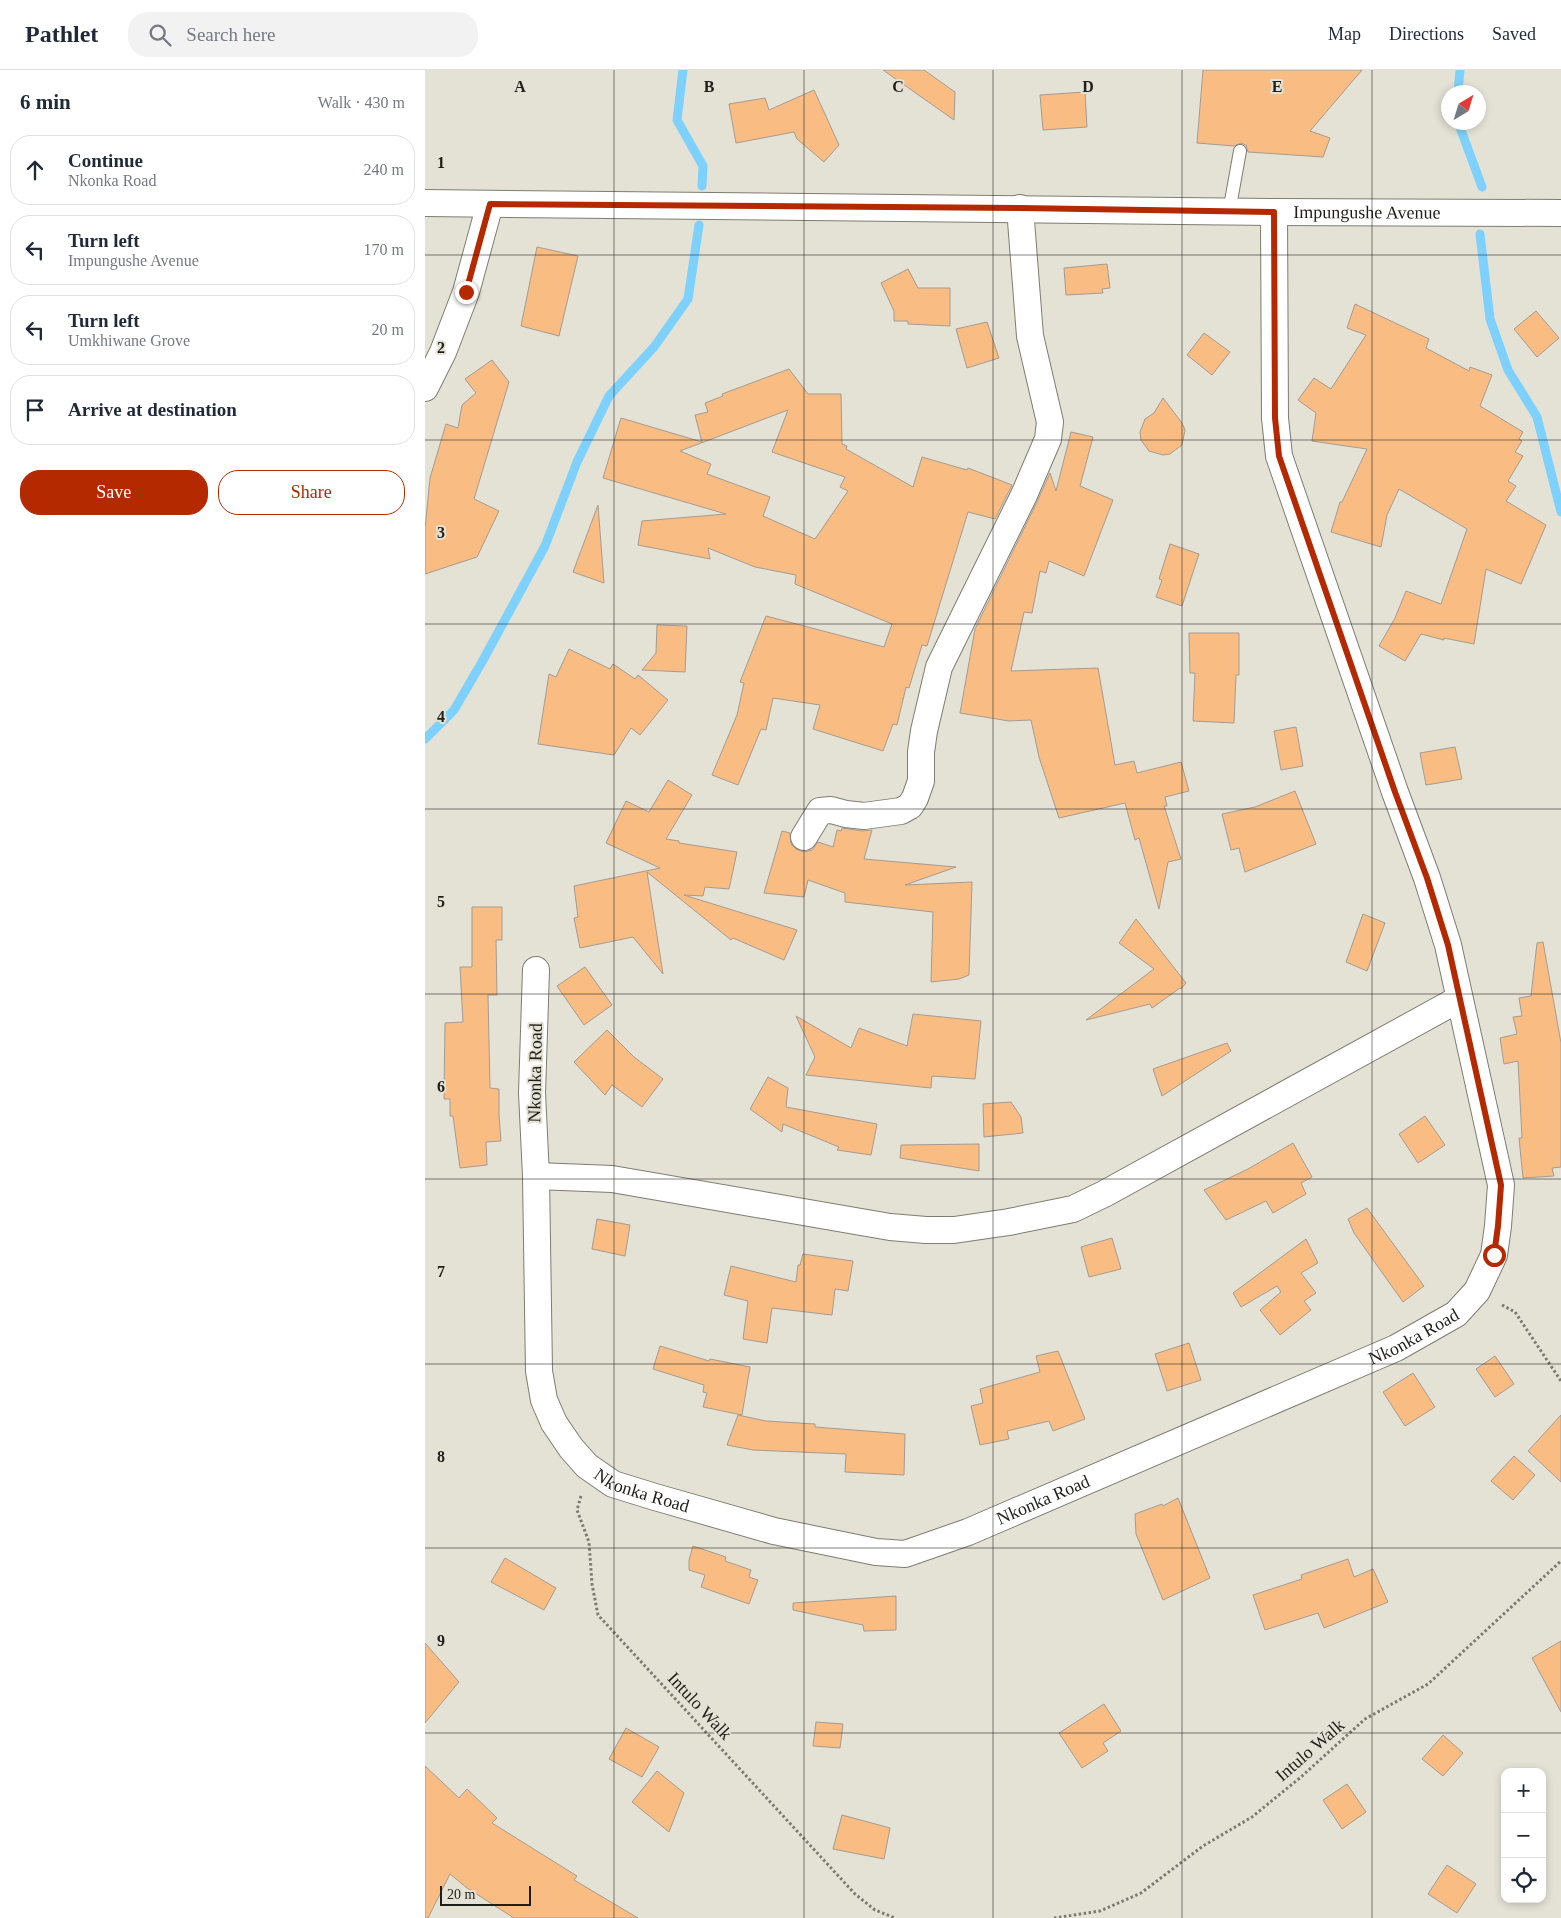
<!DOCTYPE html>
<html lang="en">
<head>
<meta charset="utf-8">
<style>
	:root { --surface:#fff; --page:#f2f2f3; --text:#1f2937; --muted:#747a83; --line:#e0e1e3; --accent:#b42900 }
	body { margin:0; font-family:"Times New Roman",serif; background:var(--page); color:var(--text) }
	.controls { position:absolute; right:15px; bottom:15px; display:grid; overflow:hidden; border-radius:10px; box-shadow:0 2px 8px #0003 }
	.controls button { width:45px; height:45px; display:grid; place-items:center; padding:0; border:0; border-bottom:1px solid var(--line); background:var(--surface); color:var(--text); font:25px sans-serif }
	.compass { position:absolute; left:1016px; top:15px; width:45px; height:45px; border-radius:50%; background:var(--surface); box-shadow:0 2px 8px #0003; rotate:38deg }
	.scale { position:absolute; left:15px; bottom:12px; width:91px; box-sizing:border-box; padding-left:5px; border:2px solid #1f1e19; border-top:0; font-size:14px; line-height:18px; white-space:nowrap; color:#1f1e19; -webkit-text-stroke:4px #e4e1d5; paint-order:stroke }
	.stop { position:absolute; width:15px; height:15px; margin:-11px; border:4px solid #b42900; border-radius:50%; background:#fff }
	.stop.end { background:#b42900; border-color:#fff; box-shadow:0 1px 5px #0008 }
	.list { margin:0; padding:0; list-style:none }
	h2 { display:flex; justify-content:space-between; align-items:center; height:65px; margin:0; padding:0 20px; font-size:21px }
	h2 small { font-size:16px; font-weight:400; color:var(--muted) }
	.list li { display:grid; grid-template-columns:32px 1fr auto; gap:15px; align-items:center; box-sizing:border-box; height:70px; margin:0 10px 10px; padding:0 10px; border:1px solid var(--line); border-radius:20px }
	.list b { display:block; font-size:19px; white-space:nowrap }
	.list p { margin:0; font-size:16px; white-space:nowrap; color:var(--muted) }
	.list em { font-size:16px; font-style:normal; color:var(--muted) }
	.actions { display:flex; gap:10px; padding:15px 20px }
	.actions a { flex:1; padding:11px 0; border:1px solid var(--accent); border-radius:20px; text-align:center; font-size:18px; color:var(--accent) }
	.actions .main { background:var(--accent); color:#fff }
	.icon { flex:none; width:28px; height:28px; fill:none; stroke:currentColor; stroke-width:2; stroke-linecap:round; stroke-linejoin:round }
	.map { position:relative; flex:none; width:1136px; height:1848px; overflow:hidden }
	header { display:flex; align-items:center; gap:30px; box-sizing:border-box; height:70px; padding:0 25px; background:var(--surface); border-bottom:1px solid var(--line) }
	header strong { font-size:24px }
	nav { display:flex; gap:28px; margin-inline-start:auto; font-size:18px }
	.search { width:350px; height:45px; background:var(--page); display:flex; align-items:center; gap:12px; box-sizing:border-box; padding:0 18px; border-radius:20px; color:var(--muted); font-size:19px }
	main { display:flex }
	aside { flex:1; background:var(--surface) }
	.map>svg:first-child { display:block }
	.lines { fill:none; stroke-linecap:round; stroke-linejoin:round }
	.stream { stroke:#7ed1fc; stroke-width:9 }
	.building { fill:#f9bd83; stroke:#a59b92; fill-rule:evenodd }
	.lane-casing { stroke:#7f7c71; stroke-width:14 }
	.street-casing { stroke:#7f7c71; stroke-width:28 }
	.path { stroke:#7c7a72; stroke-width:3; stroke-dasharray:2.5 2.5; stroke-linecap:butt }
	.lane { stroke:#fff; stroke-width:12 }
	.street { stroke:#fff; stroke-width:26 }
	.route { stroke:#b42900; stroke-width:6 }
	.grid { fill:none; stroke:#1f1e19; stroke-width:1; stroke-opacity:0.55 }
	.labels { text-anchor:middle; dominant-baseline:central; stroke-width:4; stroke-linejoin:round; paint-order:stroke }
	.street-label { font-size:18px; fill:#1f1e19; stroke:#e4e1d5 }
	.grid-label { font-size:16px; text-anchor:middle; font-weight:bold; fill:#1f1e19; stroke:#e4e1d5; stroke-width:4; stroke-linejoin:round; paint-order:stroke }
</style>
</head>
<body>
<header>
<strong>Pathlet</strong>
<div class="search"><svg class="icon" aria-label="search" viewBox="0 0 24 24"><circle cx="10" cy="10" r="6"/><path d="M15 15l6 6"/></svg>Search here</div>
<nav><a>Map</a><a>Directions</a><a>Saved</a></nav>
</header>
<main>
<aside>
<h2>6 min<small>Walk · 430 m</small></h2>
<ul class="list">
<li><svg class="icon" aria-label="ahead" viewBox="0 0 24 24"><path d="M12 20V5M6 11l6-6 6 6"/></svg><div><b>Continue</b><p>Nkonka Road</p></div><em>240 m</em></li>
<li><svg class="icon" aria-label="left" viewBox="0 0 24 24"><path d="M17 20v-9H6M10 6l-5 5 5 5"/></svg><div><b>Turn left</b><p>Impungushe Avenue</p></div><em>170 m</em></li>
<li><svg class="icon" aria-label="left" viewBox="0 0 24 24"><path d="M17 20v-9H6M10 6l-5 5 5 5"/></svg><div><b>Turn left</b><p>Umkhiwane Grove</p></div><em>20 m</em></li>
<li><svg class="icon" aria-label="arrive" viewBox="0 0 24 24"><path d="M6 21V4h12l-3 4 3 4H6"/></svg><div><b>Arrive at destination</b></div></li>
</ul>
<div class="actions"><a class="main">Save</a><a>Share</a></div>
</aside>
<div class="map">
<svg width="1136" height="1848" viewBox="0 0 1136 1848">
	<rect width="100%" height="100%" fill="#e4e1d5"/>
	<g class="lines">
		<path class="stream" d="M 258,0 L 252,50 L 278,96 L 277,116
			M 1033,22 L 1035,0
			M 1033,52 L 1057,117
			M 1055,164 L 1065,249 L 1083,300 L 1112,347 L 1136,442
			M 0,669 L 29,640 L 57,592 L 120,476 L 152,392 L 184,326 L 229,277 L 263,229 L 274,155"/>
	</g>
	<path class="building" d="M 458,0 L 499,0 L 530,22 L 529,50 Z
		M 778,0 L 937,0 L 885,61 L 905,68 L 898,87 L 823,82 L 821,75 L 816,73 L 809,76 L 772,73 Z
		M 389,20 L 414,75 L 399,92 L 372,69 L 369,62 L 311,73 L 304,34 L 340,28 L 344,40 Z
		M 660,22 L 662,57 L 618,60 L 615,25 Z
		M 112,177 L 153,186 L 134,266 L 96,256 Z
		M 682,194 L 685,218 L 677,219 L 678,223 L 641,225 L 639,198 Z
		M 483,199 L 493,218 L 525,218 L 525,256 L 483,254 L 483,251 L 469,251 L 469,241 L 456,213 Z
		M 930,234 L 1004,269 L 1001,278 L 1044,301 L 1045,297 L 1067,305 L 1055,336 L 1098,362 L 1094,369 L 1097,371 L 1090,382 L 1098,386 L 1083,411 L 1091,416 L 1081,431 L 1121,455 L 1096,514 L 1061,499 L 1049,574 L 1019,568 L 1019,570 L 996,564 L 980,591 L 954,576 L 970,548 L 981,521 L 1016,534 L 1042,459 L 974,419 L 962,445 L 956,477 L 906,462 L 915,432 L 917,432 L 942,379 L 887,371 L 891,343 L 873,330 L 889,308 L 906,319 L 941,265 L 922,258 Z
		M 1111,241 L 1134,268 L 1112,287 L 1089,259 Z
		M 562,252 L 574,288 L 542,298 L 531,259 Z
		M 779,263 L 805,282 L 787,305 L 762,285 Z
		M 67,290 L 84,312 L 49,429 L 74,441 L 52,487 L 0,504 L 0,459 L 5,408 L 21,354 L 33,358 L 37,335 L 51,323 L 40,309 Z
		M 364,299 L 383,324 L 416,324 L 417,374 L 422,376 L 421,379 L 488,417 L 497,387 L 542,400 L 543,398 L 587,415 L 570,449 L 543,442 L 502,576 L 497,575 L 484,618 L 481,617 L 472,655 L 468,654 L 458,681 L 388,659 L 395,635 L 348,628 L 341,660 L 336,659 L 313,715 L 287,705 L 312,645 L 319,613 L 315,612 L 341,546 L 459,577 L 467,554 L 370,514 L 371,505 L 330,497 L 283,478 L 285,489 L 213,475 L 217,451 L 301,444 L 178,408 L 196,348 L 277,372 L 270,345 L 283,342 L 280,333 L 298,326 L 297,324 ZM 363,340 L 347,382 L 420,407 L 415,417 L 423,421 L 390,469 L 338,446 L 345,427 L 282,404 L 286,394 L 255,381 Z
		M 738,328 L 757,353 L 760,360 L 757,375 L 745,384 L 738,385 L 724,381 L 716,370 L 715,362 L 720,349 L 729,343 Z
		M 646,362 L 668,367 L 655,416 L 688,430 L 659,506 L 624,491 L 621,503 L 615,501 L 607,543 L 599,542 L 586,601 L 673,598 L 690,695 L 709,691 L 712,703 L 756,692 L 764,721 L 740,727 L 742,736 L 739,736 L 756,789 L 743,792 L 734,839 L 714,768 L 710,770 L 700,733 L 634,748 L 614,687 L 606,650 L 584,651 L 535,643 L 550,559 L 612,432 L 625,403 L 631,421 Z
		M 173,435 L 179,513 L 148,502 Z
		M 745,474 L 774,484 L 757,536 L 731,527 L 737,510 L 734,509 Z
		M 232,555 L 262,556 L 260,602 L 217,600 L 231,583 Z
		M 764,563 L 814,563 L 814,605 L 811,605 L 809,653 L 768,651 L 770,603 L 765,603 Z
		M 144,579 L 185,599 L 188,594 L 210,609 L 213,605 L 243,630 L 215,665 L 206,658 L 189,685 L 113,674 L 124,604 L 131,607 Z
		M 871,657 L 878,696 L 856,700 L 849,661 Z
		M 1030,677 L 1037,709 L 1001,715 L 995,683 Z
		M 243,710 L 267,725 L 241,769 L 254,771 L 254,773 L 312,782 L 304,819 L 280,817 L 278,826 L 259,825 L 372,860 L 359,890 L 308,868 L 306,870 L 222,802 L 238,904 L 208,867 L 155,878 L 149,848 L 153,847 L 149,816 L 235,798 L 181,773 L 201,731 L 224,742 Z
		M 870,721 L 891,774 L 820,802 L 814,778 L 806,780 L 797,744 L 830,737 Z
		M 417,758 L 437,761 L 447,760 L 439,789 L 531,797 L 480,815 L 547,812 L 544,905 L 534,909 L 506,912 L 508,842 L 420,832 L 420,823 L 383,810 L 379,827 L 339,823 L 357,761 L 365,763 L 366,774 L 371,779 L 379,782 L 387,780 L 393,772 L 408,777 L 412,760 L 416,761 Z
		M 47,837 L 77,837 L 77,870 L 71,870 L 72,925 L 63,925 L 65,1018 L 74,1019 L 74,1045 L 76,1071 L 61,1072 L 62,1095 L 35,1098 L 28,1046 L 25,1046 L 25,1029 L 19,1029 L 20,953 L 38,952 L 35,897 L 47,897 Z
		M 938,844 L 960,853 L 942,901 L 921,892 Z
		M 711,849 L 761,913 L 756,919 L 755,918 L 727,938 L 725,934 L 661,950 L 729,899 L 694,873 Z
		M 1118,872 L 1136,973 L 1136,1097 L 1127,1098 L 1129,1106 L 1098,1108 L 1094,1068 L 1097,1068 L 1093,991 L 1079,994 L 1075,968 L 1092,964 L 1088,947 L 1097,946 L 1094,928 L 1106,926 L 1112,873 Z
		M 160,897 L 187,935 L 159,955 L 132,916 Z
		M 488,944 L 556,951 L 550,1009 L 507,1006 L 506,1018 L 381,1005 L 390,987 L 371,946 L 426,978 L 434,958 L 482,976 Z
		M 182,960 L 209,987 L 238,1009 L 217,1037 L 187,1015 L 180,1025 L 149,992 Z
		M 802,973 L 806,981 L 737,1026 L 728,999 Z
		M 343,1007 L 363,1018 L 361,1037 L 452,1054 L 446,1085 L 412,1080 L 414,1077 L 358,1054 L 357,1062 L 325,1039 Z
		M 586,1032 L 596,1047 L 598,1063 L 559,1067 L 558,1034 Z
		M 1000,1046 L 1020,1075 L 993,1093 L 974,1064 Z
		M 868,1073 L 887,1107 L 876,1113 L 881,1124 L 848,1143 L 841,1131 L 801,1150 L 779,1120 L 823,1099 Z
		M 554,1074 L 554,1101 L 475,1088 L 476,1075 Z
		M 942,1138 L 999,1216 L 978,1232 L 929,1163 L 923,1149 Z
		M 172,1149 L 205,1155 L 200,1186 L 167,1179 Z
		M 687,1168 L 696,1199 L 664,1207 L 656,1177 Z
		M 881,1169 L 893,1193 L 876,1203 L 891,1223 L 879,1231 L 886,1240 L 855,1265 L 835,1240 L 856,1222 L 852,1216 L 816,1237 L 808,1223 Z
		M 378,1184 L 428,1191 L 423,1221 L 410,1219 L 407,1245 L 347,1238 L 342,1273 L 318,1269 L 323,1231 L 299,1225 L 306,1196 L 371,1212 L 373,1195 L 375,1195 Z
		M 764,1273 L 776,1310 L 742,1321 L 730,1284 Z
		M 235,1276 L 284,1291 L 285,1289 L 325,1297 L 317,1345 L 278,1337 L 282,1323 L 278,1322 L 279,1315 L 228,1299 Z
		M 633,1281 L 660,1349 L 628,1361 L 624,1351 L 582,1361 L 584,1369 L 555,1375 L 546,1336 L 558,1333 L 555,1319 L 615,1302 L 611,1286 Z
		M 1070,1286 L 1089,1314 L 1070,1327 L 1051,1299 Z
		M 988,1303 L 1010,1337 L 980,1356 L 958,1322 Z
		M 313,1345 L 341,1351 L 390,1354 L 390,1357 L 480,1364 L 479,1405 L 420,1402 L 421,1384 L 328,1380 L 302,1375 Z
		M 1136,1345 L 1136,1412 L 1103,1381 Z
		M 1089,1386 L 1110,1405 L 1088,1430 L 1066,1411 Z
		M 753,1428 L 785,1508 L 738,1530 L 711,1464 L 710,1444 L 737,1434 L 738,1436 Z
		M 268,1476 L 301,1487 L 300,1491 L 326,1500 L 324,1507 L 333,1510 L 324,1534 L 276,1517 L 280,1505 L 264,1500 L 264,1490 Z
		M 80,1488 L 131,1518 L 119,1540 L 66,1512 Z
		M 923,1489 L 929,1507 L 948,1499 L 963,1532 L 899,1558 L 893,1543 L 840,1560 L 828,1525 L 877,1509 L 876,1505 Z
		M 471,1526 L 471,1560 L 439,1561 L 438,1555 L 368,1540 L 368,1533 Z
		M 1136,1571 L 1136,1642 L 1107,1588 Z
		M 0,1573 L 34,1612 L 0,1653 Z
		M 679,1634 L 696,1661 L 678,1673 L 683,1681 L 657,1698 L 634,1663 Z
		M 391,1652 L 418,1654 L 415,1678 L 388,1676 Z
		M 201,1658 L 234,1677 L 217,1707 L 184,1689 Z
		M 1018,1665 L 1038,1683 L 1018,1706 L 997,1689 Z
		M 0,1696 L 34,1728 L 42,1719 L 72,1748 L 67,1753 L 152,1806 L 149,1810 L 213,1848 L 89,1848 L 42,1818 L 25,1804 L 3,1848 L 0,1848 Z
		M 232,1701 L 259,1723 L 244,1762 L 207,1732 Z
		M 922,1714 L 941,1742 L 917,1759 L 898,1730 Z
		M 417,1745 L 465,1758 L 459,1789 L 408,1779 Z
		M 1022,1795 L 1051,1814 L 1032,1843 L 1003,1824 Z"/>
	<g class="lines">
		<defs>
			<path id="lane" d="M 804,142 L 815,81"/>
			<g id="street">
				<path id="s1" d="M 0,133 L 849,142 L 1136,143"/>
				<path d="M 0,318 L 18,282 L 41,222 L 65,134"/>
				<path d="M 379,767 L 395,741 L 406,740 L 421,744 L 439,746 L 476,741 L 485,736 L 490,728 L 496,711 L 496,682 L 499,661 L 514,597 L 599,425 L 623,369 L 625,352 L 605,266 L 595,138"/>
				<path id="s2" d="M 111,900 L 107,1023 L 111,1106 L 114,1301 L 119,1330 L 129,1353 L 146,1378 L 162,1396 L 188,1414 L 230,1427 L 349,1461 L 451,1482 L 480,1484 L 543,1462 L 971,1278 L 1031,1244 L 1052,1221 L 1069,1185 L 1073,1156 L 1076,1115 L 1023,875 L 1002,808 L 970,722 L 854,386 L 850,348 L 849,142"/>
				<path d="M 111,1106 L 187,1109 L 465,1157 L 501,1160 L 529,1160 L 584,1152 L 648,1139 L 679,1124 L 1034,929"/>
			</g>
		</defs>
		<use href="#lane" class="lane-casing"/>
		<use href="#street" class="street-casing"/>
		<path class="path" d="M 1077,1235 L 1090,1242 L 1136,1311
			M 156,1426 L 152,1440 L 164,1472 L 167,1514 L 173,1545 L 430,1824 L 450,1840 L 470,1848
			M 629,1848 L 675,1841 L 716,1823 L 778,1776 L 827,1747 L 876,1707 L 940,1649 L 1003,1614 L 1136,1491"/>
		<use href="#lane" class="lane"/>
		<use href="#street" class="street"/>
	</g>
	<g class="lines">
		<path class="route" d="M 41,222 L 65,134 L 595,138 L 849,142 L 850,348 L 854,386 L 970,722 L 1002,808 L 1023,875 L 1076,1115 L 1073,1156 L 1069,1185"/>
	</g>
	<path class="grid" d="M 189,0 L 189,1848M 379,0 L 379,1848M 568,0 L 568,1848M 757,0 L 757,1848M 947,0 L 947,1848M 0,185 L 1136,185M 0,370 L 1136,370M 0,554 L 1136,554M 0,739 L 1136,739M 0,924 L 1136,924M 0,1109 L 1136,1109M 0,1294 L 1136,1294M 0,1478 L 1136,1478M 0,1663 L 1136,1663"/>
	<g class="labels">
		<g class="street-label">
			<text stroke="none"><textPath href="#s1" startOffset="942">Impungushe Avenue</textPath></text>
			<text transform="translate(110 1003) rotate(-89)">Nkonka Road</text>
			<text stroke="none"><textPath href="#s2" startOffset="1396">Nkonka Road</textPath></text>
			<text stroke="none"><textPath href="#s2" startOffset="571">Nkonka Road</textPath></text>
			<text stroke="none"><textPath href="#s2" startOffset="991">Nkonka Road</textPath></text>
			<text transform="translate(275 1636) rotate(47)">Intulo Walk</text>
			<text transform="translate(885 1680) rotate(-41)">Intulo Walk</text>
		</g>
	</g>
	<g class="grid-label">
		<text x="95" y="22">A</text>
		<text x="284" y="22">B</text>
		<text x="473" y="22">C</text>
		<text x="663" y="22">D</text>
		<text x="852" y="22">E</text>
		<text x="16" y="98">1</text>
		<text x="16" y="283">2</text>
		<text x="16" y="468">3</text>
		<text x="16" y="652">4</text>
		<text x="16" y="837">5</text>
		<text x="16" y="1022">6</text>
		<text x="16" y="1207">7</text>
		<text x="16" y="1392">8</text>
		<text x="16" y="1576">9</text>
	</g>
</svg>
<div class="controls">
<button>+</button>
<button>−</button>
<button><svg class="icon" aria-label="locate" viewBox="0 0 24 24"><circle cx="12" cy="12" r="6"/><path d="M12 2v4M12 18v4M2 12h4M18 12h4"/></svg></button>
</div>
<svg class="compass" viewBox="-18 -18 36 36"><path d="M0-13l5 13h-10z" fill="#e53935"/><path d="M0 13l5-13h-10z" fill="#747a83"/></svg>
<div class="scale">20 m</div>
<div class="stop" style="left:1069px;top:1185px"></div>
<div class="stop end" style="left:41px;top:222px"></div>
</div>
</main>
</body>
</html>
